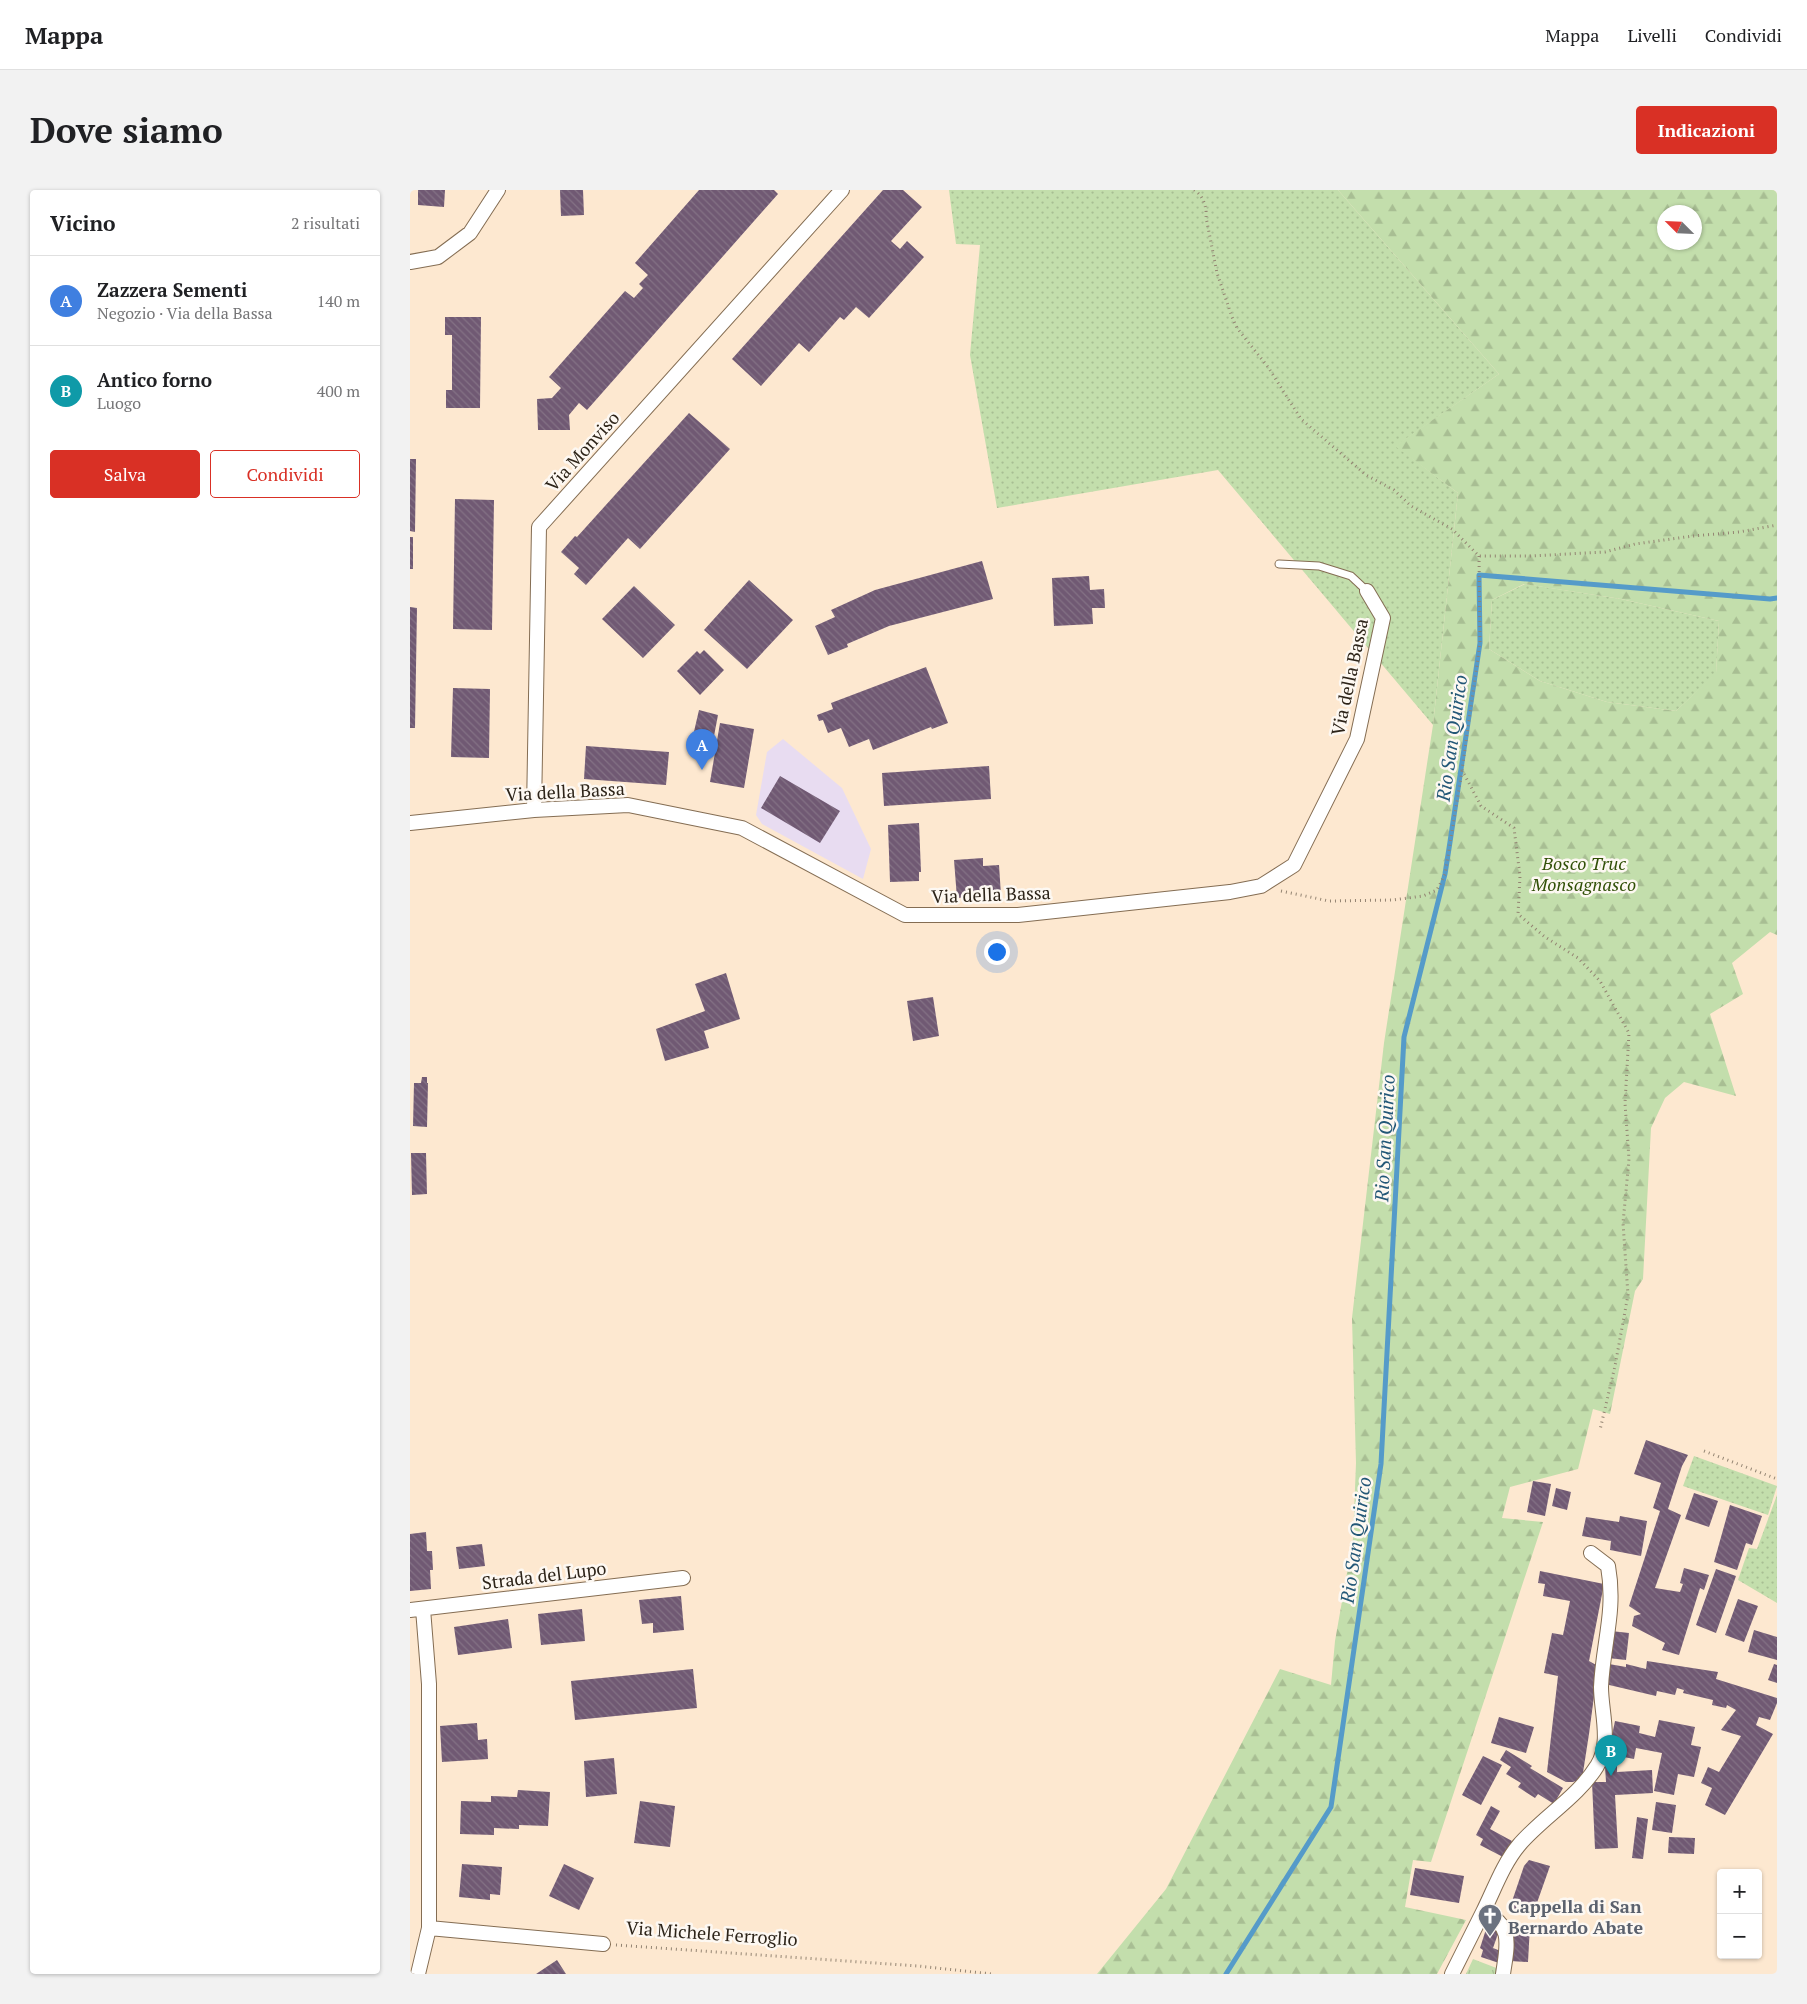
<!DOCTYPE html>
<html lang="it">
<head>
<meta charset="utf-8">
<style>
	:root { --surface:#fff; --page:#f2f2f2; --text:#202124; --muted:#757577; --line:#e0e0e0; --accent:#d93025 }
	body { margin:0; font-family:"PT Serif",serif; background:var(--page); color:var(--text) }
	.controls { position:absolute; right:15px; bottom:15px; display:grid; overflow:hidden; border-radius:5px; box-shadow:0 1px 4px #0004 }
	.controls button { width:45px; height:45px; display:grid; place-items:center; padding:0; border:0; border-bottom:1px solid var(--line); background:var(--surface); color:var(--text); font:25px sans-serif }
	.compass { position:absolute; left:1247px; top:15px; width:45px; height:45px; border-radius:50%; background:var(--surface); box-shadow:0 1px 4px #0004; rotate:294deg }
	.you { position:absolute; left:586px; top:761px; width:18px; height:18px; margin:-12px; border:4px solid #fff; border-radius:50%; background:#1a73e8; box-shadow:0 0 0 8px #1a73e833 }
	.badge { display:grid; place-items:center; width:32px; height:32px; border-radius:50%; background:var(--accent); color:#fff; font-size:16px; font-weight:700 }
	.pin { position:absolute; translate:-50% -41px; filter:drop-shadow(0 1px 2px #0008) }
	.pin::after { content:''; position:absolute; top:26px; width:18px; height:15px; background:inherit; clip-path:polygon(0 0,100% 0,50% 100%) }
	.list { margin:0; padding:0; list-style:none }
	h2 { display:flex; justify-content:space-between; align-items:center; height:65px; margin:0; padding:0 20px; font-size:21px }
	h2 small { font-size:16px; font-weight:400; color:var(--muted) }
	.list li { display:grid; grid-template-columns:32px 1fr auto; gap:15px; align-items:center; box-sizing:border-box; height:90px; padding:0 20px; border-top:1px solid var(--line) }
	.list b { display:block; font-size:19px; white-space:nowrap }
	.list p { margin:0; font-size:16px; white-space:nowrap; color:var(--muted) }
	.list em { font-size:16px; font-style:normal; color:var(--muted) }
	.actions { display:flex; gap:10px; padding:15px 20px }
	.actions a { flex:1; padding:11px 0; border:1px solid var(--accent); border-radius:5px; text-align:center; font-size:18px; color:var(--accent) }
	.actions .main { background:var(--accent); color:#fff }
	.map { position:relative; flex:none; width:1367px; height:1784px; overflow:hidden; border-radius:5px }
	header { display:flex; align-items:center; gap:30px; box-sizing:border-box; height:70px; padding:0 25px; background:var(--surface); border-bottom:1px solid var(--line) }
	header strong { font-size:24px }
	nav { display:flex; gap:28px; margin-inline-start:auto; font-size:18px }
	.intro { display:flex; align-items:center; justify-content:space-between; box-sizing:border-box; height:120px; padding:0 30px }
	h1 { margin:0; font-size:35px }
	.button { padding:12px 22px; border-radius:5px; background:var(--accent); color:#fff; font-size:18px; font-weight:700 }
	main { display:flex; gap:30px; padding:0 30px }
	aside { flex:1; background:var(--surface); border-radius:5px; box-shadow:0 1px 4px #0004 }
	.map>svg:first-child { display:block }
	.commercial { fill:#e8dcf1 }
	.grass { fill:url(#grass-dots) }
	.forest { fill:url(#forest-firs); fill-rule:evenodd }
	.park { fill:url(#park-tufts) }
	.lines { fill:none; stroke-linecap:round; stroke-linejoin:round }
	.stream { stroke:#559bc9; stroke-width:5 }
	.building { fill:url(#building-back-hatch) }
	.service-casing { stroke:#846d53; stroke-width:9 }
	.minor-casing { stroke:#846d53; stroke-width:16 }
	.path { stroke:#938472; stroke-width:3; stroke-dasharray:1 4; stroke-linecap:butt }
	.service { stroke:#fff; stroke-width:7 }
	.minor { stroke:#fff; stroke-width:14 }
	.labels { text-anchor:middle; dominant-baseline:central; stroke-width:5; stroke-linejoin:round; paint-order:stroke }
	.street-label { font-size:18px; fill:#2d2419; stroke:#fdf8f2 }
	.park-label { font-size:18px; font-style:italic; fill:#315007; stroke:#fdf8f2 }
	.worship-label { font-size:18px; font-weight:bold; fill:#5b616d; stroke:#fdf8f2; text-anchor:start }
	.water-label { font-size:19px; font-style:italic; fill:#235777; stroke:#fdf8f2 }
</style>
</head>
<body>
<header>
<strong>Mappa</strong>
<nav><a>Mappa</a><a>Livelli</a><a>Condividi</a></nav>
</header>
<div class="intro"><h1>Dove siamo</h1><a class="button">Indicazioni</a></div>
<main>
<aside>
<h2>Vicino<small>2 risultati</small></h2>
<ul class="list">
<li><span class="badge" style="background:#3f7fe0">A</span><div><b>Zazzera Sementi</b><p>Negozio · Via della Bassa</p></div><em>140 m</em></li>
<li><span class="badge" style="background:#0f9aa8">B</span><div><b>Antico forno</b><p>Luogo</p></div><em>400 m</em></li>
</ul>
<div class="actions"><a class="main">Salva</a><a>Condividi</a></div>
</aside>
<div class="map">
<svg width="1367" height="1784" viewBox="0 0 1367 1784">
	<defs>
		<pattern id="grass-dots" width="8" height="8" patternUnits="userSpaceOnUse" patternTransform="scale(1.25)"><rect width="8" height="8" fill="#c3deac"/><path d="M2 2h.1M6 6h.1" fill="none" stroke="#a8be93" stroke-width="1.8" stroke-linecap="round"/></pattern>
		<pattern id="forest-firs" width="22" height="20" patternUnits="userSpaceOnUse" patternTransform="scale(1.25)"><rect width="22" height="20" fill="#c3deac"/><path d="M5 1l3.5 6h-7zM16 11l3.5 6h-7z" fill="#a8be93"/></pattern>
		<pattern id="park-tufts" width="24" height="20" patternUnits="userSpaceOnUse" patternTransform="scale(1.25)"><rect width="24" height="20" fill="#c3deac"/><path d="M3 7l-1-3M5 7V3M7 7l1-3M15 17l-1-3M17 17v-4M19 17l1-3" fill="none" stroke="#a8be93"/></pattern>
		<pattern id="building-back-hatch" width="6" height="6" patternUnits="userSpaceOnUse" patternTransform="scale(1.25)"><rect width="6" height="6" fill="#705973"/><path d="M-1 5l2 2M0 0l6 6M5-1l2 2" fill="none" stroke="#847285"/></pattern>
	</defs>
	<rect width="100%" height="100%" fill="#fde8d0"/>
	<path class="commercial" d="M 373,549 L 432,598 L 461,659 L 453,689 L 352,634 L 346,625 L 357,562 Z"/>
	<path class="grass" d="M 539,0 L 928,0 L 1089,184 L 986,256 L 1048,303 L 1023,535 L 808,280 L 587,318 L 560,165 L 570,55 L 546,54 Z
		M 1115,394 L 1211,409 L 1309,431 L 1306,484 L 1266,521 L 1197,512 L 1130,491 L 1079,459 L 1082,410 Z
		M 1284,1266 L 1367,1296 L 1358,1325 L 1273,1296 Z
		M 1367,1305 L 1367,1413 L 1328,1390 L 1339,1358 L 1347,1359 Z"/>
	<path class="forest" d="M 928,0 L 1367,0 L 1367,745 L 1360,742 L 1322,773 L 1333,804 L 1300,824 L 1326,906 L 1274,892 L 1255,908 L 1241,938 L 1233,1089 L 1225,1101 L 1200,1224 L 1183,1219 L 1168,1279 L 1100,1297 L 1092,1328 L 1133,1332 L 1021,1672 L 1003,1670 L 995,1717 L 1056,1730 L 1027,1784 L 687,1784 L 756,1699 L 870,1479 L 921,1495 L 925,1451 L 943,1349 L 946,1273 L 942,1128 L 974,853 L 1023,535 L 1048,303 L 985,256 L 1089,184 ZM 1254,22 L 1284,22 L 1284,52 L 1254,52 ZM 1114,394 L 1211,409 L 1309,431 L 1306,483 L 1266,521 L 1197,512 L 1130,491 L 1079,459 L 1082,410 Z"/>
	<path class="park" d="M 1063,1769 L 1089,1779 L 1086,1784 L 1056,1784 Z"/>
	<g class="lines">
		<path class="stream" d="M 816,1784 L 921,1617 L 971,1274 L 994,847 L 1035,684 L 1040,652 L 1070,453 L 1069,385 L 1360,409 L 1367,408"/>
	</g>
	<path class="building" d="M 8,0 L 35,0 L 34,17 L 8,15 Z
		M 150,0 L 173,0 L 174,25 L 151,26 Z
		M 289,0 L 364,0 L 368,4 L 177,220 L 169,213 L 159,225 L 160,240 L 128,240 L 127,209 L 142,208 L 151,198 L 139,187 L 215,101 L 224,108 L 233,98 L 229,94 L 238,85 L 225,73 Z
		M 473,0 L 493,0 L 512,17 L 481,51 L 490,59 L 497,51 L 514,67 L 459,128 L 446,117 L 434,130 L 430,127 L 399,162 L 389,153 L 351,196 L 322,169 Z
		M 35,127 L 71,127 L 70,218 L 36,218 L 36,200 L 42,200 L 42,145 L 35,145 Z
		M 279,223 L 320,259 L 230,359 L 218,348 L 176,395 L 164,384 L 169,378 L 151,362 L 165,346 L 167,347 Z
		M 0,269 L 6,269 L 5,342 L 0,341 Z
		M 45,309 L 84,310 L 82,440 L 43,439 Z
		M 0,347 L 3,347 L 3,379 L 0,379 Z
		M 572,371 L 583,409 L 479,436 L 437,454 L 438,457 L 418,465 L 405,436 L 425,427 L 421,420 L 465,400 Z
		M 679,386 L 680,400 L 694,399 L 695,418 L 682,418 L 683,434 L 644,436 L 642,388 Z
		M 339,390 L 383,430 L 337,479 L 294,440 Z
		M 224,396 L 265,435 L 233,468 L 192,429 Z
		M 0,417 L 7,418 L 5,538 L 0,538 Z
		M 294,460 L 314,480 L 290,505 L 267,481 L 287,461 L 290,464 Z
		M 516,477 L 538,533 L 522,539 L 521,537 L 463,560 L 459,549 L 439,557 L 431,538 L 418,543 L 413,530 L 409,531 L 407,525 L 423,519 L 421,513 Z
		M 43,498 L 80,499 L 79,568 L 41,567 Z
		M 289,520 L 308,525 L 300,567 L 279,563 Z
		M 310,533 L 344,539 L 334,598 L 300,592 Z
		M 176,556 L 259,562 L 256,595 L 174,589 Z
		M 579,576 L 581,609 L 474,616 L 472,583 Z
		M 370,586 L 430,621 L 410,653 L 351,618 Z
		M 509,633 L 511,682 L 509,682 L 509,691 L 480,692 L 478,635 Z
		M 573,668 L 573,676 L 589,675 L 591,705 L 547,708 L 544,670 Z
		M 316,783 L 330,829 L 294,841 L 299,858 L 255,871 L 246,839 L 295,821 L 285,794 Z
		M 523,807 L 529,846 L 503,851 L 497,811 Z
		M 12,887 L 17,887 L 17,893 L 18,893 L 17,937 L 3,936 L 4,893 L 11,893 Z
		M 1,963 L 16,963 L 17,1004 L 2,1005 Z
		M 1236,1250 L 1278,1265 L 1272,1276 L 1258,1319 L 1271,1325 L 1245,1398 L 1270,1402 L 1273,1394 L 1270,1393 L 1274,1378 L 1299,1385 L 1294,1400 L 1290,1398 L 1269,1465 L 1252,1460 L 1255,1453 L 1222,1436 L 1224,1426 L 1231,1424 L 1219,1416 L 1250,1321 L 1243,1318 L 1251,1293 L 1224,1284 Z
		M 1123,1291 L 1141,1294 L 1135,1326 L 1117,1322 Z
		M 1146,1298 L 1161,1302 L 1157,1320 L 1142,1316 Z
		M 1284,1303 L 1308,1311 L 1299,1337 L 1275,1329 Z
		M 1320,1315 L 1352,1326 L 1342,1355 L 1336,1353 L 1327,1380 L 1304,1372 Z
		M 1210,1326 L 1237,1331 L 1231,1366 L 1200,1360 L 1201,1351 L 1172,1346 L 1176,1327 L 1209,1332 Z
		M 16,1342 L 17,1361 L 22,1361 L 23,1380 L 20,1380 L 21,1399 L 0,1401 L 0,1344 Z
		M 72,1354 L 75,1376 L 49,1379 L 46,1357 Z
		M 1306,1379 L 1326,1386 L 1306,1443 L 1286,1435 Z
		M 1130,1381 L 1194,1394 L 1179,1471 L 1188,1476 L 1179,1544 L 1172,1589 L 1163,1592 L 1156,1592 L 1137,1582 L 1148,1486 L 1134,1483 L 1142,1443 L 1153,1445 L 1160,1411 L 1133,1406 L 1135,1394 L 1128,1393 Z
		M 271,1406 L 274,1440 L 243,1443 L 243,1433 L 232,1434 L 229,1410 Z
		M 1328,1409 L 1348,1416 L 1334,1452 L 1315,1445 Z
		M 172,1419 L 175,1451 L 131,1455 L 128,1424 Z
		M 98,1429 L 102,1458 L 48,1465 L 44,1437 Z
		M 1344,1440 L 1367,1447 L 1367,1470 L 1338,1462 Z
		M 1201,1441 L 1219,1443 L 1216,1470 L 1198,1468 Z
		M 1237,1471 L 1308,1482 L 1306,1489 L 1367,1508 L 1367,1513 L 1360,1530 L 1349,1527 L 1346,1535 L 1363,1544 L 1315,1625 L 1295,1615 L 1302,1598 L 1291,1593 L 1298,1577 L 1309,1582 L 1331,1546 L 1311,1540 L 1326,1520 L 1317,1515 L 1316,1518 L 1302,1515 L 1303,1510 L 1273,1503 L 1274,1500 L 1267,1498 L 1265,1505 L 1247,1501 L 1246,1506 L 1195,1494 L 1199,1474 L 1216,1477 L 1216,1474 L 1236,1479 Z
		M 1364,1474 L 1367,1475 L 1367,1493 L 1358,1490 Z
		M 283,1479 L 287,1518 L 165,1530 L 161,1491 Z
		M 1089,1527 L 1124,1537 L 1116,1563 L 1081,1553 Z
		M 1249,1530 L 1285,1537 L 1281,1555 L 1291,1557 L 1284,1587 L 1268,1584 L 1264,1605 L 1244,1601 L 1252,1563 L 1226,1558 L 1224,1569 L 1198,1564 L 1205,1531 L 1230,1536 L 1229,1543 L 1245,1547 Z
		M 67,1533 L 68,1550 L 77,1549 L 78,1569 L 32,1572 L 30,1536 Z
		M 1096,1560 L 1122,1576 L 1120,1578 L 1153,1598 L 1144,1614 L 1128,1604 L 1125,1608 L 1108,1597 L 1111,1593 L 1096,1584 L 1101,1577 L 1090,1570 Z
		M 1073,1566 L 1092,1575 L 1071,1615 L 1052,1605 Z
		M 204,1568 L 207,1604 L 176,1607 L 174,1571 Z
		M 1207,1575 L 1207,1582 L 1242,1580 L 1243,1603 L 1205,1605 L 1208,1658 L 1185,1659 L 1182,1592 L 1196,1592 L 1195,1576 Z
		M 108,1600 L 140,1602 L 138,1636 L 109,1635 L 109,1639 L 84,1638 L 84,1645 L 50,1644 L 51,1611 L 81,1612 L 81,1606 L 107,1607 Z
		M 230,1611 L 265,1616 L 260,1657 L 224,1653 Z
		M 1246,1612 L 1266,1615 L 1262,1643 L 1242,1640 Z
		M 1081,1616 L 1090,1621 L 1080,1639 L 1102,1651 L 1093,1667 L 1070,1655 L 1073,1649 L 1066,1645 Z
		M 1227,1627 L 1238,1629 L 1233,1669 L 1222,1668 Z
		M 1259,1647 L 1285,1648 L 1284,1664 L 1258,1663 Z
		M 1119,1670 L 1140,1676 L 1123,1724 L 1098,1723 L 1114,1676 Z
		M 52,1674 L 92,1677 L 90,1705 L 80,1704 L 80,1710 L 49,1707 Z
		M 154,1674 L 184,1688 L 169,1720 L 139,1706 Z
		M 1005,1678 L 1054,1686 L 1049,1713 L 1000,1705 Z
		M 1078,1733 L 1090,1738 L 1083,1758 L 1093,1762 L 1089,1773 L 1071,1767 L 1073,1760 L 1070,1758 Z
		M 1102,1735 L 1120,1736 L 1118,1772 L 1100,1771 Z
		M 147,1770 L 156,1784 L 126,1784 Z"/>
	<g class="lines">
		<defs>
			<path id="service" d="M 869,374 L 909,376 L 941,386 L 957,401"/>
			<path id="minor" d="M 0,72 L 28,67 L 60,43 L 88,0
				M 124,620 L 129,337 L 432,0
				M 0,633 L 124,620 L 218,615 L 332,638 L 495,725 L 608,725 L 820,702 L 851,696 L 884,675 L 947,549 L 973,428 L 957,401
				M 0,1420 L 273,1388
				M 1073,1722 C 1084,1700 1093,1674 1109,1655 C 1133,1627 1168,1607 1187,1576 C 1202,1553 1191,1522 1191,1497 C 1193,1453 1206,1421 1198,1376 L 1181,1363
				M 19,1738 L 193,1754
				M 8,1784 L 19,1738 L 19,1494 L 13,1419
				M 1042,1784 L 1073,1722 C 1104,1735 1097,1756 1093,1784"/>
		</defs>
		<use href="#service" class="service-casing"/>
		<use href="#minor" class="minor-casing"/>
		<path class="path" d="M 784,0 C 793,5 797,17 796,27 L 807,83 L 822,127 L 827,138 L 858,177 L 891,229 L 956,285 L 984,300 L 1001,316 L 1042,339 L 1069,366 L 1120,366 L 1195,362 L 1225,354 L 1283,346 L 1329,342 L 1367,335
			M 1069,366 L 1070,453 L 1052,580 L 1071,616 L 1104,638 L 1110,686 L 1108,724 L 1135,747 L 1168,768 L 1190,791 L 1219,843 L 1215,913 L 1219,969 L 1213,1033 L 1218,1105 L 1205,1176 L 1190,1240
			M 871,701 L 919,711 L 983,710 L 1013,706 L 1027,700 L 1035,684 L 1052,581
			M 1294,1261 L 1367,1289
			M 206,1755 L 508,1776 L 582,1784"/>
		<use href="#service" class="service"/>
		<use href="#minor" class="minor"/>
	</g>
	<defs>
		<symbol id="church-pin" viewBox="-11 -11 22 30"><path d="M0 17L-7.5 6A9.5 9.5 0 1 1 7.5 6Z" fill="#6b7280" stroke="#fdf8f2"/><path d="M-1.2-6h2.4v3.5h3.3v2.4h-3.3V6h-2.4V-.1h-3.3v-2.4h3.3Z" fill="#fff"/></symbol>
	</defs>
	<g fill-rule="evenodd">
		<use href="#church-pin" x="1066" y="1712" width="28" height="38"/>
	</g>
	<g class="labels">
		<g class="street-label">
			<text transform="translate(172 261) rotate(-48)">Via Monviso</text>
			<text transform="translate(939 487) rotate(-78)">Via della Bassa</text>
			<text transform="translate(155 601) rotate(-3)">Via della Bassa</text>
			<text transform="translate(581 704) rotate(-2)">Via della Bassa</text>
			<text transform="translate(134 1385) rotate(-7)">Strada del Lupo</text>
			<text transform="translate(302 1743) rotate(4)">Via Michele Ferroglio</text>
		</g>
		<g class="park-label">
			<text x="1174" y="673">Bosco Truc<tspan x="1174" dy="21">Monsagnasco</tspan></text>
		</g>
		<g class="worship-label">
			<text x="1098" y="1716">Cappella di San<tspan x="1098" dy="21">Bernardo Abate</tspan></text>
		</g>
		<g class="water-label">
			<text transform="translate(1041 548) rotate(-82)">Rio San Quirico</text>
			<text transform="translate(974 948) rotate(-87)">Rio San Quirico</text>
			<text transform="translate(945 1350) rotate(-82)">Rio San Quirico</text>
		</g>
	</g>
</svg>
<div class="controls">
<button>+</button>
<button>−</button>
</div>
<svg class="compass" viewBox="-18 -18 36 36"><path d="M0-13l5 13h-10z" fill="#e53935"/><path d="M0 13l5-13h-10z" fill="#757577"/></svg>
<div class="you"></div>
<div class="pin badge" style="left:292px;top:580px;background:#3f7fe0">A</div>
<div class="pin badge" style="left:1201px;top:1586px;background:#0f9aa8">B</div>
</div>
</main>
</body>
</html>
